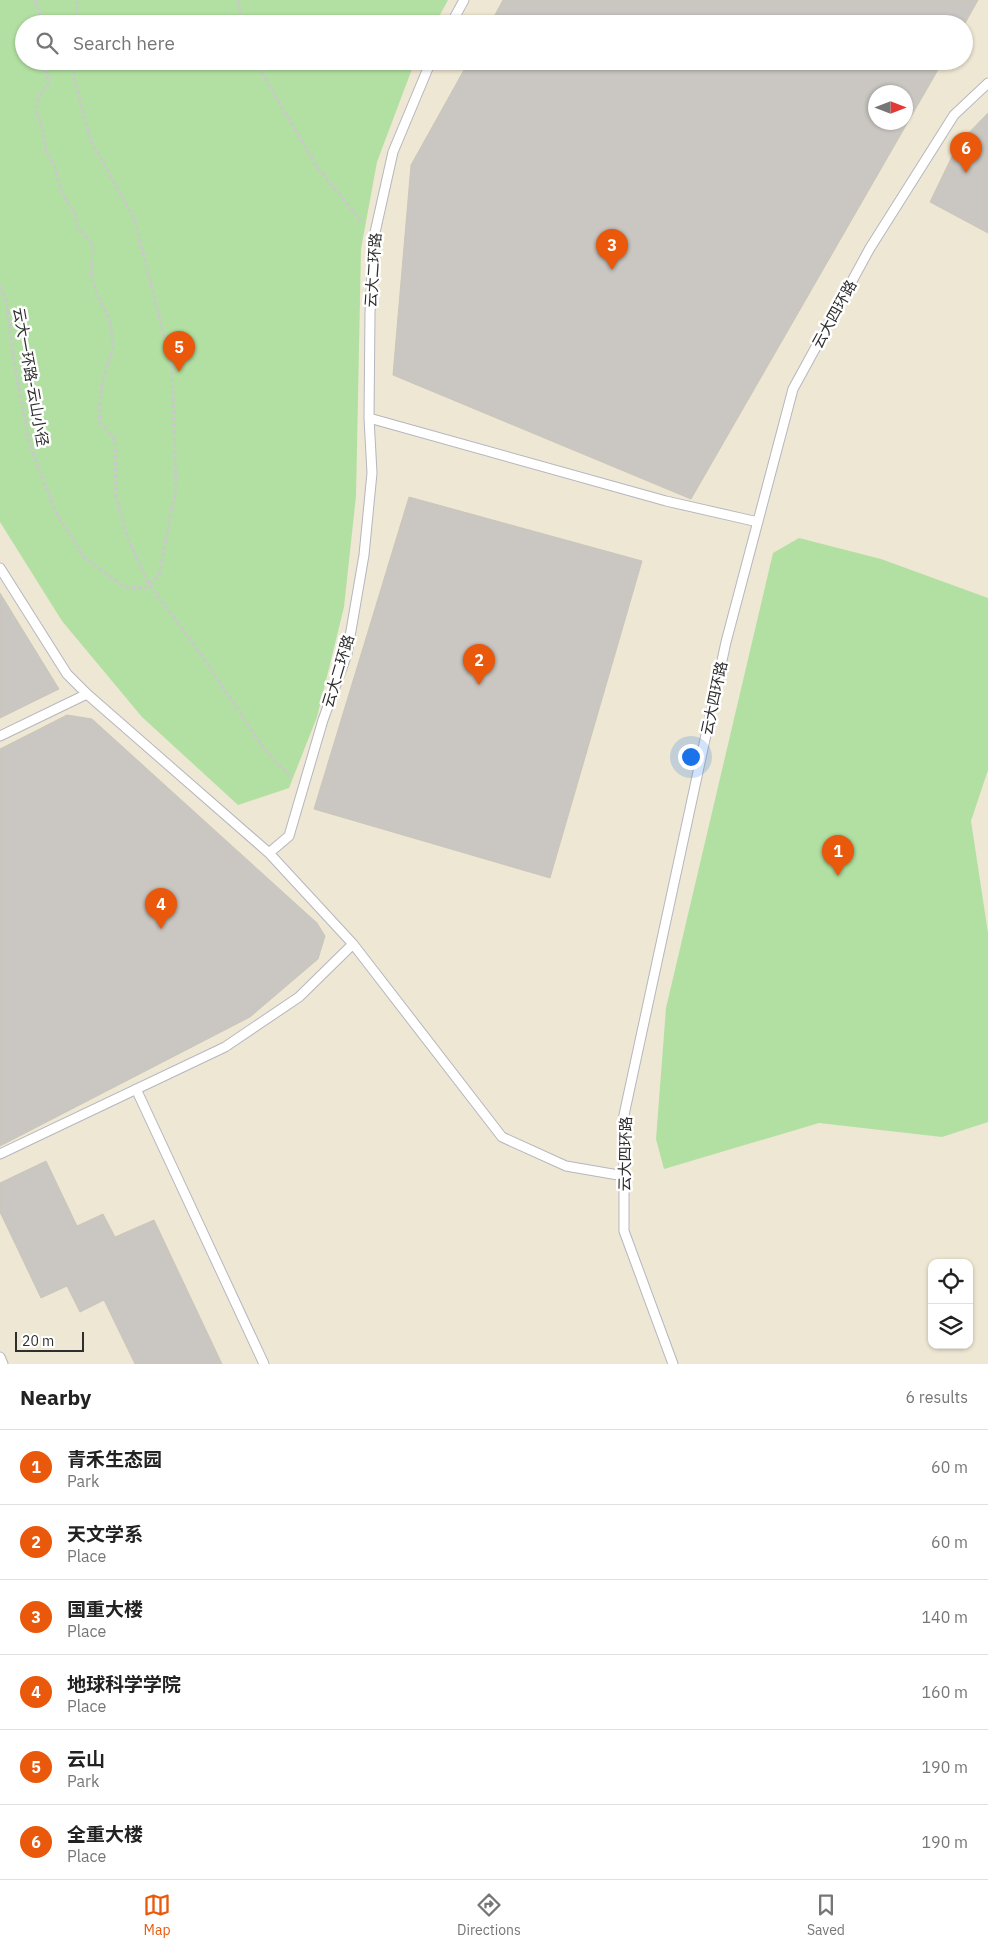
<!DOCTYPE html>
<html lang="en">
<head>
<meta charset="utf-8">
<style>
	:root { --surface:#fff; --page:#f2f2f2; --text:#222; --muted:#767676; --line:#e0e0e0; --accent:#ea580c }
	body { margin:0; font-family:"IBM Plex Sans","Noto Sans SC",sans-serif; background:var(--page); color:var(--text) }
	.controls { position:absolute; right:15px; bottom:15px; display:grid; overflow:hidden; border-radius:10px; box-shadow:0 1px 4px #0004 }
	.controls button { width:45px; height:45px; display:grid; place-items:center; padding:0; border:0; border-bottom:1px solid var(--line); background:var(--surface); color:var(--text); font:25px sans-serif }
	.compass { position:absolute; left:868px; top:85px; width:45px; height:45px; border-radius:50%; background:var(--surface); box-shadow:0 1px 4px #0004; rotate:90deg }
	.scale { position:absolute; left:15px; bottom:12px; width:69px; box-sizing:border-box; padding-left:5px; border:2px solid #2e2e2e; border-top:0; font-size:14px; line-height:18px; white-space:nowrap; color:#2e2e2e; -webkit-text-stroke:4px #fff; paint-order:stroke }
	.you { position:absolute; left:690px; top:756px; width:18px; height:18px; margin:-12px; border:4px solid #fff; border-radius:50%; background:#1a73e8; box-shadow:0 0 0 8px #1a73e833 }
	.badge { display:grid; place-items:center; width:32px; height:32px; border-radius:50%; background:var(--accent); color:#fff; font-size:16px; font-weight:700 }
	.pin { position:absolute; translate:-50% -41px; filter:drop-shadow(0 1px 2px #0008) }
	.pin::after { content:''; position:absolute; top:26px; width:18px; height:15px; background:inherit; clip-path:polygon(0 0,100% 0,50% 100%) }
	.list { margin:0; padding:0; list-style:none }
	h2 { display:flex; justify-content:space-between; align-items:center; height:65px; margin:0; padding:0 20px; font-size:21px }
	h2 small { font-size:16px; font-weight:400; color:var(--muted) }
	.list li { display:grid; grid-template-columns:32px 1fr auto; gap:15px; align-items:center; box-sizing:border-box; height:75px; padding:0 20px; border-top:1px solid var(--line) }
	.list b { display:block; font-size:19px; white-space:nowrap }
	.list p { margin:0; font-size:16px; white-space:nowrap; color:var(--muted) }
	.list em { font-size:16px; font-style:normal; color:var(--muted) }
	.icon { flex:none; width:28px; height:28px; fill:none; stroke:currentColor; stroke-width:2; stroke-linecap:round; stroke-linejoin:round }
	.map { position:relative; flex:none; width:988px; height:1364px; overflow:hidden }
	.search { position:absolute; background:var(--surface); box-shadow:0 1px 4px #0004; left:15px; right:15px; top:15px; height:55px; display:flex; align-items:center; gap:12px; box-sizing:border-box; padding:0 18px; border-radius:28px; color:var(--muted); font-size:19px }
	.sheet { height:515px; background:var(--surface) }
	nav { display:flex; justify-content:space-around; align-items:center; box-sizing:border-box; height:70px; border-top:1px solid var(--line); background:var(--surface); font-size:14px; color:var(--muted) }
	nav a { display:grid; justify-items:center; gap:2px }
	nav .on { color:var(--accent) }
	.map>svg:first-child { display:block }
	.education { fill:#eee7d3; fill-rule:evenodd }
	.green { fill:#b2e0a2 }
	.building { fill:#cac6c1; stroke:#cac6bb; fill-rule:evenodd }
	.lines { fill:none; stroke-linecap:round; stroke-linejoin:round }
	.lane-casing { stroke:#b5b6c0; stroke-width:11 }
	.path { stroke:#c9c9c9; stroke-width:3; stroke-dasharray:4 2.5; stroke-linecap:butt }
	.lane { stroke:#fff; stroke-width:9 }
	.labels { text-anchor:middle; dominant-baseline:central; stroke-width:5; stroke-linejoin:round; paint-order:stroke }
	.street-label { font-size:15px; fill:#2e2e2e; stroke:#fff }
</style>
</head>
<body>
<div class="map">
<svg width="988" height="1364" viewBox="0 0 988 1364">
	<rect width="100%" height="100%" fill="#eeeae2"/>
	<path class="education" d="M 0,0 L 988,0 L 988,1364 L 0,1364 ZM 24,24 L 964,24 L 964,61 L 24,61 ZM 876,92 L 906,92 L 906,122 L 876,122 ZM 932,1263 L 969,1263 L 969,1345 L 932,1345 Z"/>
	<path class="green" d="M 0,0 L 448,0 L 435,24 L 24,24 L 24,61 L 415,61 L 377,162 L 361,249 L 356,496 L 344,607 L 317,717 L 289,788 L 238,805 L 142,717 L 62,621 L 0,522 Z
		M 799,538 L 881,559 L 988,598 L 988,770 L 971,821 L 988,933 L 988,1122 L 942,1137 L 819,1123 L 664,1169 L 656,1139 L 666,1008 L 773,553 Z"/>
	<path class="building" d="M 503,0 L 978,0 L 964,25 L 490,24 Z
		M 469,61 L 943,61 L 691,499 L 393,375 L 411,165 ZM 876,92 L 906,92 L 906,122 L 876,122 Z
		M 988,113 L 988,233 L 930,202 L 958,144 Z
		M 409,497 L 642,561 L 550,878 L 314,809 Z
		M 0,593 L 59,689 L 0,718 Z
		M 67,715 L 92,719 L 317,923 L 325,936 L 318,959 L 250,1017 L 0,1146 L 0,749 Z
		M 46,1161 L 77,1226 L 103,1214 L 115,1237 L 154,1220 L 222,1364 L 135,1364 L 104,1300 L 80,1312 L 67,1286 L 41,1298 L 0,1212 L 0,1183 Z"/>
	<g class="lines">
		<defs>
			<path id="lane" d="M 451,24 L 464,0
				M 369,418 L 666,501 L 758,522
				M 0,568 L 67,674 L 87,694 L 269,853 L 289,836 L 323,720 L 347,654 L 364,555 L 372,473 L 369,418 L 370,313 L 374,237 L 393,152 L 431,61
				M 0,736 L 87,694
				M 269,853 L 353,944 L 502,1137 L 566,1166 L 624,1176
				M 136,1089 L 264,1364
				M 0,1154 L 225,1047 L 299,997 L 353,944
				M 0,1357 L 3,1364
				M 673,1364 L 624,1231 L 624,1115 L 726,642 L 793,389 L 870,248 L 954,115 L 988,83"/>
		</defs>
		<use href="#lane" class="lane-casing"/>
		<path class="path" d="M 35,0 L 40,15 L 40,24
			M 238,0 L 242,24
			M 76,24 L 77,0
			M 35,61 L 38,66 L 46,72 L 49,82 L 38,98 L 36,110 L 44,135 L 46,153 L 54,164 L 62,193 L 75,213 L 78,227 L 91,242 L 93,249 L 91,275 L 97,295 L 110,320 L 113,347 L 102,383 L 99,414 L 100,423 L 113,436 L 115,446 L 116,496 L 127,537 L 149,584 L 202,656 L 264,749 L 290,776
			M 255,61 L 317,167 L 361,221
			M 0,286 L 6,301 L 15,367 L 29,442 L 56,513 L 84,557 L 124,587 L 145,588 L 159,575 L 176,488 L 172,367 L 134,218 L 91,141 L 74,78 L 75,61"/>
		<use href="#lane" class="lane"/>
	</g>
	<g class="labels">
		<g class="street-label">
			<text transform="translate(373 270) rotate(-86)">云大二环路</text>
			<text transform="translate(834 314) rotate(-61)">云大四环路</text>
			<text transform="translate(31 377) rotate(80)">云大一环路-云山小径</text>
			<text transform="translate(338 671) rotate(-73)">云大二环路</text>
			<text transform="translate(714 698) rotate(-78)">云大四环路</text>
			<text transform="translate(625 1154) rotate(-89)">云大四环路</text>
		</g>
	</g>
</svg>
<div class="controls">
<button><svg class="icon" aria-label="locate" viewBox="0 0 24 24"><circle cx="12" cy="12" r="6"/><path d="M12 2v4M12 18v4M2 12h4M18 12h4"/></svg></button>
<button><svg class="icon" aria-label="layers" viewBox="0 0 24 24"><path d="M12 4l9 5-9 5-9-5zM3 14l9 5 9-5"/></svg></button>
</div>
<svg class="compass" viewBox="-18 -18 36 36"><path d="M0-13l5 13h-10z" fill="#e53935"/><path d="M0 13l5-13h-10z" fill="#767676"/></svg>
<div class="scale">20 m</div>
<div class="you"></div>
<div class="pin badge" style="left:838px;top:876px">1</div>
<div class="pin badge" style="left:479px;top:685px">2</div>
<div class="pin badge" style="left:612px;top:270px">3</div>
<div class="pin badge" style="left:161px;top:929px">4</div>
<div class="pin badge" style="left:179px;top:372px">5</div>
<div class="pin badge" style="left:966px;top:173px">6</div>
<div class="search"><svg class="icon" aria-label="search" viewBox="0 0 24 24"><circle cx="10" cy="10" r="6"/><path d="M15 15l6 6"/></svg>Search here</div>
</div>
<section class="sheet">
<h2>Nearby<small>6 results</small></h2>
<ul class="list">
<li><span class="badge">1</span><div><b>青禾生态园</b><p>Park</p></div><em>60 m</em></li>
<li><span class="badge">2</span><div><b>天文学系</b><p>Place</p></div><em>60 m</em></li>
<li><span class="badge">3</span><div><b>国重大楼</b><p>Place</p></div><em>140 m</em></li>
<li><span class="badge">4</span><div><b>地球科学学院</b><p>Place</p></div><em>160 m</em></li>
<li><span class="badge">5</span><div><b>云山</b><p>Park</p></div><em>190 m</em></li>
<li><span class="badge">6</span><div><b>全重大楼</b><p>Place</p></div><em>190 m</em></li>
</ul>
</section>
<nav>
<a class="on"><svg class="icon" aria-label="map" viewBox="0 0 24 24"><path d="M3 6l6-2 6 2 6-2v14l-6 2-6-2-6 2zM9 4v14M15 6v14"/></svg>Map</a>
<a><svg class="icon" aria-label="directions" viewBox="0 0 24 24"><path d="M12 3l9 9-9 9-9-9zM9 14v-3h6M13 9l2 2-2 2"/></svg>Directions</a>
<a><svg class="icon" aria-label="saved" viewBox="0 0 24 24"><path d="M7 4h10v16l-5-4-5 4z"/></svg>Saved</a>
</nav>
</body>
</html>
